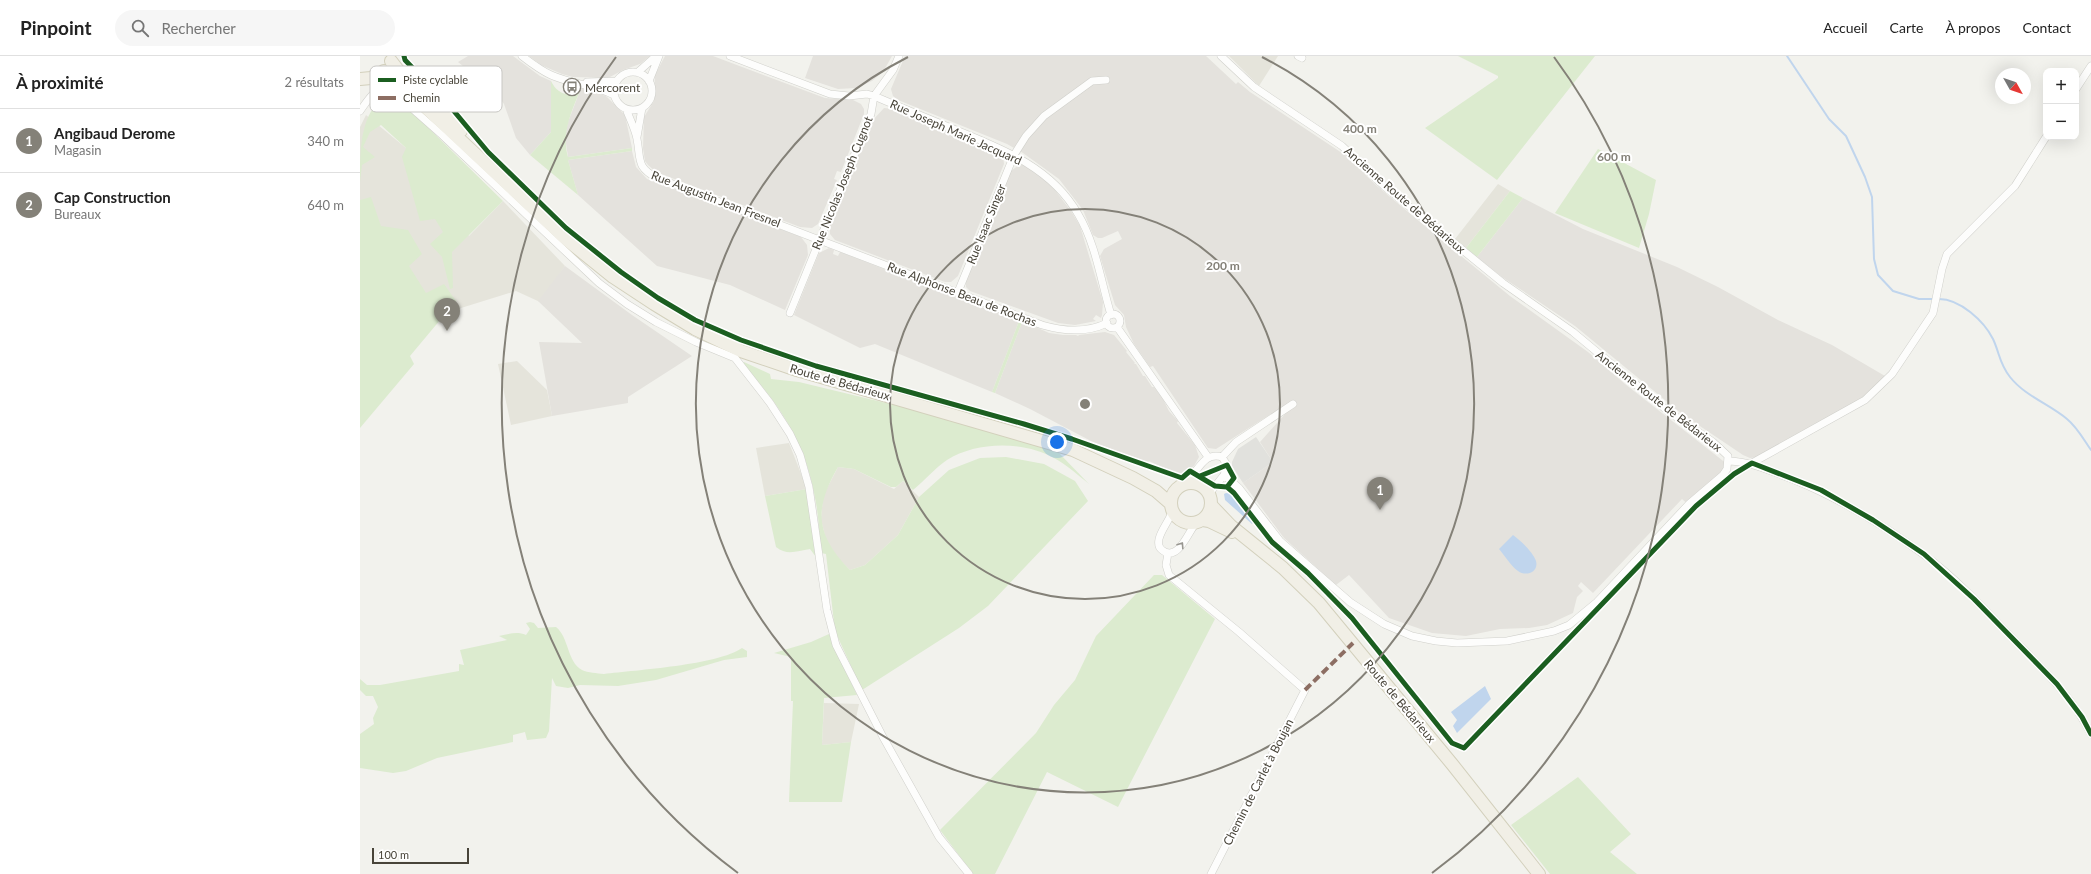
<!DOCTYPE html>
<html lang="fr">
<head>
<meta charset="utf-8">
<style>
	:root { --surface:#fff; --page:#f6f6f6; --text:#222; --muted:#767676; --line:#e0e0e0; --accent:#848178 }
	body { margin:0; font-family:Lato,sans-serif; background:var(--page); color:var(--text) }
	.controls { position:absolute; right:12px; top:12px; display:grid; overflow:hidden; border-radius:8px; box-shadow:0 4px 16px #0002 }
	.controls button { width:36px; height:36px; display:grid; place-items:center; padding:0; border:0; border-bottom:1px solid var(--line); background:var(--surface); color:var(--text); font:20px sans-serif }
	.compass { position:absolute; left:1635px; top:12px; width:36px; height:36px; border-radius:50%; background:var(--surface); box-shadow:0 4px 16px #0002; rotate:130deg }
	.scale { position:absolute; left:12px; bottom:10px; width:97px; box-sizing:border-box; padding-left:4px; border:2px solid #484439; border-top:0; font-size:11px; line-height:14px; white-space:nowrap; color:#484439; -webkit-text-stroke:3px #fff; paint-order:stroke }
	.you { position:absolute; left:697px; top:386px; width:14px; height:14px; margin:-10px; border:3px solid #fff; border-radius:50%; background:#1a73e8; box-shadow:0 0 0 6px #1a73e833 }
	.badge { display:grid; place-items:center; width:26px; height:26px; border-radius:50%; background:var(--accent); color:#fff; font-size:13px; font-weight:700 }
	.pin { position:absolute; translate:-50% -33px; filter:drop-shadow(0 1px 2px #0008) }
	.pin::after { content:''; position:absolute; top:21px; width:14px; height:12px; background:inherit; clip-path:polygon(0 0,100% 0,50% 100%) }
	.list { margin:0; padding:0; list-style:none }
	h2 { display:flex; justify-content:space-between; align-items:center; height:52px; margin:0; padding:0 16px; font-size:17px }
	h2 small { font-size:13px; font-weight:400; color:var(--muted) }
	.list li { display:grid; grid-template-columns:26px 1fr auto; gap:12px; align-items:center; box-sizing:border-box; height:64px; padding:0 16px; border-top:1px solid var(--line) }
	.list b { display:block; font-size:15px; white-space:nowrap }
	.list p { margin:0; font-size:13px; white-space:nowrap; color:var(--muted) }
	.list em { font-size:13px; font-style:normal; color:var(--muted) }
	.icon { flex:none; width:22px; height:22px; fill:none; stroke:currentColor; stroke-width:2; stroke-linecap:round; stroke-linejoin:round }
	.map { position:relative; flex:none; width:1731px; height:818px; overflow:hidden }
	header { display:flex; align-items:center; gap:24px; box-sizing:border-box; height:56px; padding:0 20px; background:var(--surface); border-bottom:1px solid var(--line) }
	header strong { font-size:19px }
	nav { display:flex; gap:22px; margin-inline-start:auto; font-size:14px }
	.search { width:280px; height:36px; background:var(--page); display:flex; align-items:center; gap:10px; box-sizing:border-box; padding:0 14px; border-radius:22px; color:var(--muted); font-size:15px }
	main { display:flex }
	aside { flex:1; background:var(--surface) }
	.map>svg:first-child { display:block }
	.residential { fill:#e5e4db }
	.industrial { fill:#e4e2dd }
	.green { fill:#dcebcf }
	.parking { fill:#e1e1dd }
	.water { fill:#c0d5ed }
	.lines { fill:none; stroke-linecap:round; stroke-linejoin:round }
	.stream { stroke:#c0d5ed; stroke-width:2 }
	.street-casing { stroke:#d0d0cb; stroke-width:8 }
	.primary-casing { stroke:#d3d0bc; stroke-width:14 }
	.street { stroke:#fdfdfc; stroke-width:7 }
	.primary { stroke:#f1efe6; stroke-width:12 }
	.quiet { stroke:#8d6e63; stroke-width:4; stroke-dasharray:8 4; stroke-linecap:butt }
	.cycleway-casing { stroke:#fff; stroke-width:8 }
	.cycleway { stroke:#1b5e20; stroke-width:5 }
	.oneway { stroke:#999791 }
	.ring { fill:none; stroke:#848178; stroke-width:2 }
	.labels { text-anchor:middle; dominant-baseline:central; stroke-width:4; stroke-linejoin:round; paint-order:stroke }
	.poi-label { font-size:12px; fill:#484439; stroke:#fff; text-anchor:start }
	.street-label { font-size:12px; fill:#484439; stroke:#fff }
	.key { fill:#fff; stroke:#c8c7c4; stroke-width:1 }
	.key-label { font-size:11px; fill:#484439 }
	.centre { fill:#848178; stroke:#fff; stroke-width:2 }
	.ring-label { font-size:12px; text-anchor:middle; font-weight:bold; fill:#848178; stroke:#fff; stroke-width:4; stroke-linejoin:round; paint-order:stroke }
</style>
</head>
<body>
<header>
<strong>Pinpoint</strong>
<div class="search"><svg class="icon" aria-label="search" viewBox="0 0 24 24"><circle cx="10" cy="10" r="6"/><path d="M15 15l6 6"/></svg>Rechercher</div>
<nav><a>Accueil</a><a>Carte</a><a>À propos</a><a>Contact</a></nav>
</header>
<main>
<aside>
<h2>À proximité<small>2 résultats</small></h2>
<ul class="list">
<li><span class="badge">1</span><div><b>Angibaud Derome</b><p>Magasin</p></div><em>340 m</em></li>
<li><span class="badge">2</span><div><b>Cap Construction</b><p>Bureaux</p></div><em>640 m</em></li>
</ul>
</aside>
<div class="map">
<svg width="1731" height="818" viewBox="0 0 1731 818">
	<rect width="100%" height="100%" fill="#f2f2ed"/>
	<path class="residential" d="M 869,0 L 918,0 L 899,30 Z
		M 6,59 L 46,92 L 109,180 L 143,145 L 205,210 L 180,246 L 156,235 L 101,252 L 79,265 L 0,153 L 0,71 Z
		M 1138,128 L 1150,135 L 1106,192 L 1095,183 Z
		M 157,305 L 187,334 L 192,360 L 151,369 L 138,308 Z
		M 429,387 L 447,433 L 405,440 L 396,392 Z
		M 478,411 L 494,413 L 534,433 L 543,425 L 559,441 L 538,479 L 505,509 L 490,514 L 476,500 L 466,483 L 461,464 L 463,440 Z
		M 464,647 L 499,648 L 491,686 L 462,689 Z"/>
	<path class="industrial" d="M 108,0 L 153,0 L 180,20 L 191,25 L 191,76 L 170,99 L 156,82 L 144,48 L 137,38 L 98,6 Z
		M 169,0 L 290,0 L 280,8 L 263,14 L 248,22 L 213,21 L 202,18 L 181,9 Z
		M 305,0 L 353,0 L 465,42 L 493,44 L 501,48 L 504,53 L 504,58 L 481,116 L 477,115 L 474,123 L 477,124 L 458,168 L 452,172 L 440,171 L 296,116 L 288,109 L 285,105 L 283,92 L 284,61 L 294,45 L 295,19 Z
		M 453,0 L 532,0 L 523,16 L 512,25 L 496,32 L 478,33 L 445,22 Z
		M 545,0 L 846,0 L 876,28 L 878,26 L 890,36 L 985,99 L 1017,130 L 1095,195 L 1150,240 L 1228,296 L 1265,328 L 1367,408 L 1369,417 L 1331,451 L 1322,443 L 1233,537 L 1221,526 L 1218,530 L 1223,535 L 1217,541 L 1213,557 L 1187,569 L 1169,572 L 1140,573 L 1106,580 L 1072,577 L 1029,562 L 989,519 L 976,529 L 924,482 L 883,427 L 913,406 L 900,386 L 926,357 L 922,351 L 856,393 L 848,392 L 793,310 L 790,311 L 774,288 L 766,271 L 764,259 L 755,249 L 740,200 L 744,193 L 762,183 L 758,175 L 742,182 L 738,182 L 733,179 L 723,154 L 699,123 L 663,97 L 647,88 L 538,44 L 533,40 L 531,33 Z
		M 221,32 L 246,40 L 265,59 L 272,92 L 208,101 L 205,81 L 208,66 Z
		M 524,52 L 533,53 L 639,96 L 643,100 L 644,108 L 598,220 L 591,226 L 585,226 L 475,184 L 470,178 L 470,168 L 513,64 Z
		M 272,95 L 276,111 L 287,123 L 441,181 L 447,189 L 448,199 L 425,254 L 370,229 L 297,210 L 218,139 L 208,104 Z
		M 659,109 L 663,109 L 675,116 L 691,129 L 711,155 L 720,170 L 743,246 L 742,259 L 741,262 L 736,259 L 733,263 L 736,265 L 715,269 L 698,267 L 610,235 L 606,231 L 606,225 L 651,115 Z
		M 1163,142 L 1223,173 L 1317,211 L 1358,231 L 1418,264 L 1472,289 L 1525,320 L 1506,339 L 1450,373 L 1397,401 L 1390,402 L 1383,399 L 1322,358 L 1215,270 L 1142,221 L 1117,201 Z
		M 469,192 L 474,194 L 473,198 L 478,200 L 480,196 L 565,229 L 565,231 L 567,229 L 619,251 L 633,254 L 634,256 L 635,255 L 659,265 L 632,336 L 515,288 L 500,292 L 434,259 L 459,197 Z
		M 205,210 L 272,259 L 332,300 L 268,341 L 268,347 L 192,360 L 179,286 L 222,287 L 178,245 Z
		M 662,266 L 675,272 L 676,271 L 689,277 L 703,279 L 716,279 L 718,280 L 719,279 L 745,276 L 754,279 L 767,295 L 766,296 L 775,307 L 774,308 L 776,308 L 783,320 L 785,320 L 792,331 L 794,331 L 803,343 L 809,355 L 818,365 L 817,367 L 835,389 L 839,401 L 834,410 L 821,420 L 789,405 L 787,407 L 731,385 L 670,353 L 635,337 Z"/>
	<path class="green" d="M 1098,0 L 1235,0 L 1137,124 L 1065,72 L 1138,22 L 1138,20 Z
		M 191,25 C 197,38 210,43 221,32 C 212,55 201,76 208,101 L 272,92 L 272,95 L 208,104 L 218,139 L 170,99 L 191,76 Z
		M 27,36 L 43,47 L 143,145 L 92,196 L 93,232 L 90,233 L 82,201 L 70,188 L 83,176 L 75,163 L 60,165 L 42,101 L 46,92 L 21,69 L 10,76 L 3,91 L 15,101 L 2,109 L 0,126 C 0,90 0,59 27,36 Z
		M 1238,93 L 1296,124 L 1289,158 L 1279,192 L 1195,157 Z
		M 1150,135 L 1163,142 L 1117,201 L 1106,192 Z
		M 11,141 L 21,170 L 48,174 L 62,198 L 49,210 L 66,237 L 84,228 L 96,245 L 50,300 L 54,308 L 0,372 L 0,144 Z
		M 659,265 L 662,266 L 635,337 L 632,336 Z
		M 384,306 L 410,318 L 411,323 L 439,326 L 555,354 L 698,396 L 729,428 C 718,419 707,409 694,402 C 664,385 617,385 587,404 C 575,412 564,425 553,434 L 543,425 L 536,431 L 531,431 L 494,413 L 478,411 C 454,453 455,478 490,514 L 505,509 L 538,479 L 559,441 L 589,414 L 620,402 L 646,401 L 684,408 L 715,425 L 728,445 L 628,550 L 599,572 L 502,634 L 475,575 L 466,498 L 461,497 C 459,479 459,460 455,442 C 446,388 419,347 382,308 Z
		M 447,433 L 456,501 L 450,493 C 437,495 427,500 416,491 L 405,440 Z
		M 794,519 L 802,519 L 855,563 L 758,751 L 687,716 L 635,818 L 613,818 L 580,774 L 676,677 L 694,649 L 715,624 L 736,580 Z
		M 170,566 L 174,567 L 178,572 L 196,571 C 209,581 207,606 222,614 C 228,617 237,617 244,618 C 276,614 358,609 382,592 L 387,595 L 387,601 L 364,604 L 296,624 L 258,630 L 220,629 L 208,632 L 196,630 L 192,622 L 189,675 L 186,682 L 167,684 L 165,676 L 153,679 L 153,686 L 77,702 L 46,715 L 33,717 L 0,712 L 0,678 L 14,668 L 13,662 L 18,651 L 13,640 L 6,640 L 0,634 L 0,623 L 7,629 L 20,629 L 99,615 L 99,608 L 104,609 L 100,594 L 147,584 L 139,580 C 149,578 157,575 166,579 L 170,573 L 166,567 Z
		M 469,578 L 497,639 L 464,642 L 462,689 L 491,686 L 482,746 L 429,746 L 433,645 L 431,645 L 431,601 L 414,597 L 451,586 Z
		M 1218,721 L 1271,778 L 1250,796 L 1277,818 L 1190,818 L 1151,769 Z"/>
	<path class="parking" d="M 896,381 L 913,406 L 883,427 L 872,410 L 872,406 L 878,393 Z"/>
	<path class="water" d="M 866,437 C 878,438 887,457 894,466 L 892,468 L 865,444 L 864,438 Z
		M 1153,479 C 1160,484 1173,496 1176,505 C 1179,516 1166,521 1158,515 C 1151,510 1145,500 1139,493 Z
		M 1125,630 L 1131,643 L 1097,677 L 1093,670 L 1097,664 L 1091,656 Z"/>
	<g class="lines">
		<path class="stream" d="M 1427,0 L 1469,63 L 1486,80 L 1505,121 L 1512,141 L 1514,203 L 1518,219 L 1533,235 L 1559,243 L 1574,243
			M 1579,243 C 1600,243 1624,265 1633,283 C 1640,298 1639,307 1650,321 C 1665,340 1689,348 1707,363 C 1717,371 1724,384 1731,394"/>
		<defs>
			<path id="street" d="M 162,0 C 171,7 180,14 191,19 C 211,28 234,29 254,39
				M 370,0 L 470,38 L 489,40 L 507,38 L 514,40 C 542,52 569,63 596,74 C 643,93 692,112 718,158 C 736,188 741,226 751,259
				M 861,0 L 894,31 L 982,90 L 1024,130 L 1143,227 L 1213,276 L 1309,356 L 1353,386 L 1368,400 L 1367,413 L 1363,419 L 1329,448 L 1237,546 L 1209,569 L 1194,575 L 1147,585 L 1097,587 L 1076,585 L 1052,580 L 1024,568 L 990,546 L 920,485 L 879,432 L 864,419
				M 938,0 L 942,2
				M254 35a19 19 0 1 1 38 0a19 19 0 1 1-38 0Z
				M 278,16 L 296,0
				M 289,25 L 299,0
				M 227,26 L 257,25
				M 1716,33 L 1731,10
				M 266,53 C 270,63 275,73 277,83 C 281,104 276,111 297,122 L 682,269 C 703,275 727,277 747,267
				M 0,55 C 7,46 16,28 30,33 L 82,79 L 239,227 L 267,248 L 296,266 L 336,286 L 375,302 L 410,347 L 430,378 L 440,399 L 449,431 L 467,554 L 476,589 L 523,681 L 579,781 L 609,818
				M 277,81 L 282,52
				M 598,236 L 654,99 L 666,80 L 684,60 L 732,25 L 746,24
				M 430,257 L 511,58 L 514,40 L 533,14 L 539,0
				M746 265a7 7 0 1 1 14 0a7 7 0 1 1-14 0Z
				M 757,271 L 848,401
				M 862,401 L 876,386 L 933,348
				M 1369,405 C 1392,406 1411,415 1432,423 C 1479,442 1522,468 1563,498 C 1597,523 1627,556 1657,587 C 1685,615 1713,642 1731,678
				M 1392,407 L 1505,344 L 1532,318 L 1573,257 L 1582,213 L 1587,198 L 1655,130 L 1686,81
				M 824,428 C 838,417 843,395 862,401 L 867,409 L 864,419 L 849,438
				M 812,456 C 809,465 801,474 799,483 C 798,488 799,492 802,494 C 818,507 828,476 836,467
				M 808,497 L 806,509 L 809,519 L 879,576 L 945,634 L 851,818"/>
			<path id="primary" d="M 31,5 L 41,18 L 86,56 L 101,75
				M 19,19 L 46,33 L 207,184 L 253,221 L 294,248 L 335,273 L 381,295 L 437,314 L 713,394 L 773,422 L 796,435 L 811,448
				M 0,23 L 11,22 L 24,15
				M811 447a20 20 0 1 1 40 0a20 20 0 1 1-40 0Z
				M 851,449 L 871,470 L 923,512 L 959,547 L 1092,708 L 1179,818
				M 843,464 L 849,465 L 872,476"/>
		</defs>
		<use href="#street" class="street-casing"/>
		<use href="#primary" class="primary-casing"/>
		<use href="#street" class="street"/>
		<use href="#primary" class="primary"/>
		<path class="quiet" d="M 945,634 L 993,587"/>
		<defs>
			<path id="cycleway" d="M 44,0 L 45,4 L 93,54 L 128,96 L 206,172 L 261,216 L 298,242 L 335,264 L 381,284 L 456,310 L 664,368 L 712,383 L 822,422 L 830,415 L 855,430 L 867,431 L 874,437 L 912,486 L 948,517 L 992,562 L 1092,687 L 1104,692 L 1336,450 L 1374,418 L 1392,407 L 1461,434 L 1513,464 L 1564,498 L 1614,543 L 1697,628 L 1722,661 L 1731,678
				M 840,420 L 867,409 L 874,422 L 867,431"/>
		</defs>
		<use href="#cycleway" class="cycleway-casing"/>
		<use href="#cycleway" class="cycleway"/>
	</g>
	<defs><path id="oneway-chevron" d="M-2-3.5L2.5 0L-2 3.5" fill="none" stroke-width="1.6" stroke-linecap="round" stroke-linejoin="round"/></defs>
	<use class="oneway" href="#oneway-chevron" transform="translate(821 489) rotate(-57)"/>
	<g class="ring">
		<circle cx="725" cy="348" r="195"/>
		<path d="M902 1A389 389 0 1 1 548 1"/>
		<path d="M378 817A584 584 0 0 1 256 1M1194 1A584 584 0 0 1 1072 817"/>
	</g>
	<defs>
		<symbol id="bus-ring" viewBox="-11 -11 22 22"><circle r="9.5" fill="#fff" stroke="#848178" stroke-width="1.5"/><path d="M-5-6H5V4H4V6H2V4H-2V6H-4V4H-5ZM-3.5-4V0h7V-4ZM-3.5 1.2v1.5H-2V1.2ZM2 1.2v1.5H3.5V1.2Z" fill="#848178"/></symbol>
	</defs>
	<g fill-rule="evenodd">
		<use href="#bus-ring" x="202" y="21" width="20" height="20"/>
	</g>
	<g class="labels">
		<g class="poi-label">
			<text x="225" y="31">Mercorent</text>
		</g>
		<g class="street-label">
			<text transform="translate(596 76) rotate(24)">Rue Joseph Marie Jacquard</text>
			<text transform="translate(482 127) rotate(-68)">Rue Nicolas Joseph Cugnot</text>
			<text transform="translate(356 143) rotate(21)">Rue Augustin Jean Fresnel</text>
			<text transform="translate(1045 144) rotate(41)">Ancienne Route de Bédarieux</text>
			<text transform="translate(626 168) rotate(-68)">Rue Isaac Singer</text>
			<text transform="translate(602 238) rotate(21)">Rue Alphonse Beau de Rochas</text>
			<text transform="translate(480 326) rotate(16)">Route de Bédarieux</text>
			<text transform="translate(1299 345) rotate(38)">Ancienne Route de Bédarieux</text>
			<text transform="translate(1040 645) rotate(50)">Route de Bédarieux</text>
			<text transform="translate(898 726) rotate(-63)">Chemin de Carlet à Boujan</text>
		</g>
	</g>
	<rect x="10" y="10" width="132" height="46" rx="6" class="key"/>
	<rect x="18" y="22" width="18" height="4" fill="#1b5e20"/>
	<rect x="18" y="40" width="18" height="4" fill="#8d6e63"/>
	<g class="key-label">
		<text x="43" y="28">Piste cyclable</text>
		<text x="43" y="46">Chemin</text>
	</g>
	<circle cx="725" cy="348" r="6" class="centre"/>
	<g class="ring-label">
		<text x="1000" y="77">400 m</text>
		<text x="1254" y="105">600 m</text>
		<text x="863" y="214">200 m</text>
	</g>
</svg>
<div class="controls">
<button>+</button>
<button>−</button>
</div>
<svg class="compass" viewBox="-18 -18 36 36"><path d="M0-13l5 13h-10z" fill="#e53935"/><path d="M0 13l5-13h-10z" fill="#767676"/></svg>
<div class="scale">100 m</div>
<div class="you"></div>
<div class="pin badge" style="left:1020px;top:454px">1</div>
<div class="pin badge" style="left:87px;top:275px">2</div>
</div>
</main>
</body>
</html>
